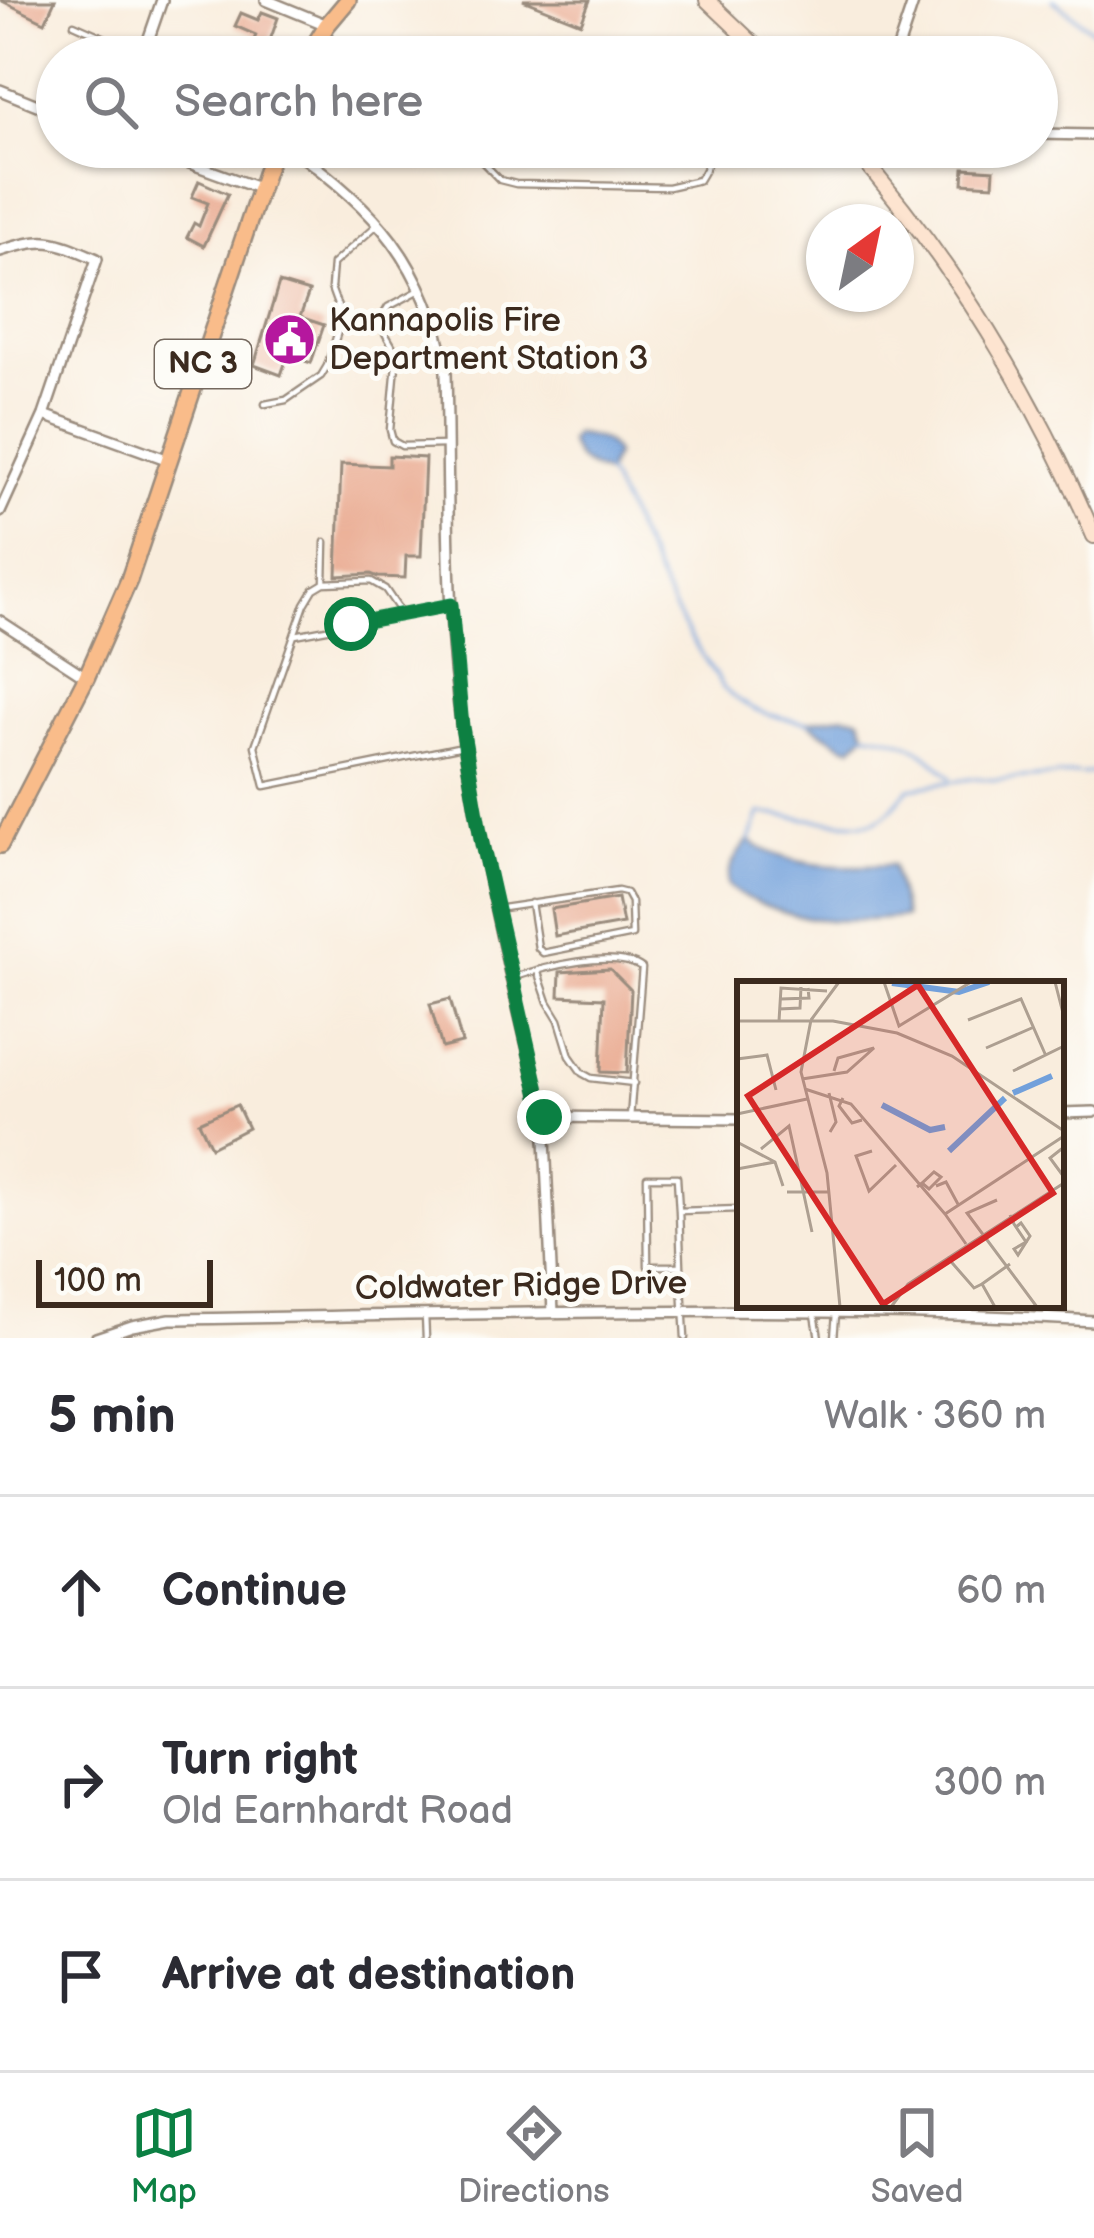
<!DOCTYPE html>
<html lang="en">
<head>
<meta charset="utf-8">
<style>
	:root { --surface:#fff; --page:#f7f7f7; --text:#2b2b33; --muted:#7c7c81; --line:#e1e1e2; --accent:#0b8043 }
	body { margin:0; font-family:"Balsamiq Sans",sans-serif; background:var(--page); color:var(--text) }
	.compass { position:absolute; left:806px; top:204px; width:108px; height:108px; border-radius:50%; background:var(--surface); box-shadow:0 3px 9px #0004; rotate:33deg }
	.scale { position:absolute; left:36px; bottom:30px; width:177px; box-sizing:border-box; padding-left:12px; border:6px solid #3b2a1e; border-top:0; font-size:33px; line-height:42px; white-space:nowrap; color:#3b2a1e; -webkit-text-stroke:9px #fdfcf7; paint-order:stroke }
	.stop { position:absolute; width:36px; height:36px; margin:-27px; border:9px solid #0b8043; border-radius:50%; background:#fff }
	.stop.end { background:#0b8043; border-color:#fff; box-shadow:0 3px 12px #0008 }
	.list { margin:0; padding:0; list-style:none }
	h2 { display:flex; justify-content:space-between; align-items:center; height:156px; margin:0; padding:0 48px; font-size:51px }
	h2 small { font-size:39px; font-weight:400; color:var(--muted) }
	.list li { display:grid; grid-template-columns:78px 1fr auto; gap:36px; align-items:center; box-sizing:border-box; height:192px; padding:0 48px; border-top:3px solid var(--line) }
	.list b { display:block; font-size:45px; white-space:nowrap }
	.list p { margin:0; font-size:39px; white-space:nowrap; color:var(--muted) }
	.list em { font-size:39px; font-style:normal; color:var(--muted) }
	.icon { flex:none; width:66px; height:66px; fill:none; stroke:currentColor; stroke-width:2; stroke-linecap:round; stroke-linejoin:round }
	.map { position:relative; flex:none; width:1094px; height:1338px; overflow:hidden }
	.search { position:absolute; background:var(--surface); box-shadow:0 3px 9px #0004; left:36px; right:36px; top:36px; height:132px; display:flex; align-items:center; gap:30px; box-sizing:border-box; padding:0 42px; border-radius:66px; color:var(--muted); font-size:45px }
	.sheet { height:732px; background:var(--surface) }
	nav { display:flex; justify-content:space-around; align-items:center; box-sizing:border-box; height:168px; border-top:3px solid var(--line); background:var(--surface); font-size:33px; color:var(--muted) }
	nav a { display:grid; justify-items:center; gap:6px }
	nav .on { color:var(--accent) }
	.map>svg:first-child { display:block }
	.water { fill:#72a0db; stroke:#56657c; stroke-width:3 }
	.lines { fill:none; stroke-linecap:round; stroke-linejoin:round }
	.stream { stroke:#72a0db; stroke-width:3 }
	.building { fill:#ebb098 }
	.service-casing { stroke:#9a8c7e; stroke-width:9 }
	.minor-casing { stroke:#9a8c7e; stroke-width:14 }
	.secondary-casing { stroke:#9a8c7e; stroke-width:18 }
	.primary-casing { stroke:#9a8c7e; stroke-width:20 }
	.service { stroke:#fff; stroke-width:4.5 }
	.minor { stroke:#fff; stroke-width:9 }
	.secondary { stroke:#fde4d0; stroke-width:14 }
	.primary { stroke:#f9bc8a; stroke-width:15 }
	.route { stroke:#0b8043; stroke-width:15 }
	.labels { text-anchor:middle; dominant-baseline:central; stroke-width:10; stroke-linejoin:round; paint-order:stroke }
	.shield { fill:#fdfcf7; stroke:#75695f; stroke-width:3 }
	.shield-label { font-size:30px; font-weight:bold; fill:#3b2a1e }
	.poi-label { font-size:33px; fill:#3b2a1e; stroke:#fdfcf7; text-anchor:start }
	.street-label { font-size:33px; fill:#3b2a1e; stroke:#fdfcf7 }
	.inset-river { fill:none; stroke:#72a0db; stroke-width:6 }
	.inset-road { fill:none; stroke:#ad9f91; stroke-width:3 }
	.view { fill:#d62828; fill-opacity:0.15; stroke:#d62828; stroke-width:6 }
	.inset-edge { fill:none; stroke:#3b2a1e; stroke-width:6 }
</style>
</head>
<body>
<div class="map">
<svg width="1094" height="1338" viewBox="0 0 1094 1338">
	<rect width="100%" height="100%" fill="#fdfcf7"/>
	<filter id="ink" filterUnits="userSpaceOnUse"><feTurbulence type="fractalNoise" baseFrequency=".00833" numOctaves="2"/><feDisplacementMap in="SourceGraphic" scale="24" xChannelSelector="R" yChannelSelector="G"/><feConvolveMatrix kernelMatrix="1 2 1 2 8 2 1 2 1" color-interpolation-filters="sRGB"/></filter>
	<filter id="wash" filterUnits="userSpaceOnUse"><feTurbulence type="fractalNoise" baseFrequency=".004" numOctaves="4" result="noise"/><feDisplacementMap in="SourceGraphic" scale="48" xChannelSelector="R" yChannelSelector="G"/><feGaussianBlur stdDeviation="2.7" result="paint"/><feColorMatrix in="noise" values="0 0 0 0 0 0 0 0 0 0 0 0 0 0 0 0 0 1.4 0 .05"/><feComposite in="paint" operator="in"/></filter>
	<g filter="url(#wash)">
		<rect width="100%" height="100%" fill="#f9eddd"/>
		<path class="water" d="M 574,435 C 590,435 608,439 615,455 L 606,474 C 585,463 579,467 569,442 Z
			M 844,715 L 860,718 L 866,733 L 852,747 L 843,745 L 807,722 Z
			M 749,841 C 792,869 843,868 892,865 L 905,917 C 855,922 809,925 761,904 C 749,899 737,894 728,885 C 727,869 738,851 749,841 Z"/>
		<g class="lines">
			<path class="stream" d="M 1053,0 L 1094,31
				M 605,471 C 636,524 656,581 687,632 C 699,651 712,669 723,688 C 748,713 778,718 811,723
				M 862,733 C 905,738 921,746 951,778
				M 749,843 L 760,813 C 782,815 859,827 875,821 C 892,814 898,799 910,788 L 976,778 L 995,780 L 1094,773"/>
		</g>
		<g id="blocks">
			<path class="building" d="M 0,0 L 55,0 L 45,22 Z
				M 523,0 L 590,0 L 581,23 Z
				M 262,12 L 278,18 L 264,57 L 247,57 L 256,35 L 235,26 L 241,13 L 258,20 Z
				M 964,168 L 994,170 L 993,185 L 963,183 Z
				M 199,181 L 228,194 L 204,246 L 187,237 L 194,223 L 199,226 L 208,203 L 192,197 Z
				M 279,283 L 309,292 L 300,317 L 324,325 L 311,363 L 288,355 L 281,375 L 254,365 Z
				M 389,456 L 425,458 L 421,556 L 406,556 L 405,578 L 378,577 L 371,574 L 337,576 L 341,464 L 389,466 Z
				M 618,898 L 623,924 L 555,936 L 551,909 Z
				M 610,969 L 631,990 L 627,1073 L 601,1072 L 604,998 L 559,996 L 560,972 Z
				M 450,999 L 462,1043 L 442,1048 L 430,1004 Z
				M 237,1105 L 248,1128 L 211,1147 L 199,1122 Z"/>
		</g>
	</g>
	<g filter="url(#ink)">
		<use href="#blocks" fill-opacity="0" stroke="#9a8c7e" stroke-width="3"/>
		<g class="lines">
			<defs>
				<path id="service" d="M 74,24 L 148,57
					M 468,147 L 500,180 L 516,184 L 668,187 L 699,180 C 706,169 711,160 707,147
					M 418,291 L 388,307 L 382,317 L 382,328 L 397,354 L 390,430 L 393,441 L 402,446 L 446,445
					M 265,404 L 286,400 L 321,376 L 327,366 L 340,325 L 339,310 L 331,288 L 333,264 L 377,225
					M 324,583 L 325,542
					M 402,614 L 385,589 L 371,581 L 324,583 L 314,589 L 305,604 L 255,746 L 265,786 L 463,746
					M 295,635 L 448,606
					M 496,909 L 618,891 L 626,893 L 631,902 L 632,935 L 543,953 L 538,948 L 531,903
					M 537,970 L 548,1002 L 559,1020 L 570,1056 L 582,1073 L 591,1078 L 634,1083
					M 511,978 C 542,968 615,948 642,968 L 630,1118
					M 679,1211 L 681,1266
					M 815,1314 L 819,1338
					M 425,1315 L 426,1338
					M 685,1338 L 681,1266 L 648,1266 L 647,1177 L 677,1177 L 679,1211 L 740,1209
					M 834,1338 L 836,1314"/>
				<path id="minor" d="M 266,0 L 327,25
					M 143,55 L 162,0
					M 895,57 L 914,0
					M 0,90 L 57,113
					M 1037,134 L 1094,135
					M 145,147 L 261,189
					M 289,147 C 376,208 426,264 446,371 C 449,490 445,611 462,729 C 482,860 513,988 544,1117 L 740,1119
					M 0,251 C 46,236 54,240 97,259 L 44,415 L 0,512
					M 44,415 L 169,460
					M 0,621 L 86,677
					M 1061,1113 L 1094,1112
					M 544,1117 L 553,1312
					M 96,1338 L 132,1326 L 170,1319 C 478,1315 786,1303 1094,1321"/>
				<path id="secondary" d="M 707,0 L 767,57
					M 852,147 C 952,260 1035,397 1094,536"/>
				<path id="primary" d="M 307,57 L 327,25 L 348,0
					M 0,845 L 86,678 L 129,580 L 274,147"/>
			</defs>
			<use href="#service" class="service-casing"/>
			<use href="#minor" class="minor-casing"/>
			<use href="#secondary" class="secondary-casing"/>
			<use href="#primary" class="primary-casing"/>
			<use href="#service" class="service"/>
			<use href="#minor" class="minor"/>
			<use href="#secondary" class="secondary"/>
			<use href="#primary" class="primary"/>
		</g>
	</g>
	<g class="lines" filter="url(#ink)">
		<path class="route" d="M 351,624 L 451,605 L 462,727 L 482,844 L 544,1117"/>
	</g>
	<defs>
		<symbol id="civic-disc" viewBox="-11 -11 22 22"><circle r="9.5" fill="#b5179e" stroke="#fdfcf7"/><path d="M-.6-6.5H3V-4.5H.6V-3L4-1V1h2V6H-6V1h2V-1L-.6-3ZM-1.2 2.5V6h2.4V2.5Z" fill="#fff"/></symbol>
	</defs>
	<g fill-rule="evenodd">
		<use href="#civic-disc" x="260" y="310" width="59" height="59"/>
	</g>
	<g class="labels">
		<rect class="shield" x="155" y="340" width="96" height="48" rx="9"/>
		<g class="shield-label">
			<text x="203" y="364">NC 3</text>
		</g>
		<g class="poi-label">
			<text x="329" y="321">Kannapolis Fire<tspan x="329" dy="38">Department Station 3</tspan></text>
		</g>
		<g class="street-label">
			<text transform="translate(521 1286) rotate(-1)">Coldwater Ridge Drive</text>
		</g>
	</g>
	<g transform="translate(737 981)">
		<rect width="327" height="327" fill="#f9eddd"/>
		<path class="inset-river" d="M 155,2 L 222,11 L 252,1M 276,112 L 315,95M 145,124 L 193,149 L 208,146M 212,170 L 268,117"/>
		<path class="inset-road" d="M 147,1 L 162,45 L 234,1M 318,1 L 327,36M 44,18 L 72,17 L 71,7M 42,28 L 63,27 L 64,6M 74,39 L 102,1M 74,39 L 64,91 L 90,192 L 103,326M 231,39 L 284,18 L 309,75M 0,40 L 96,40 L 160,52 L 215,75 L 327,150M 42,40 L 44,7 L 90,10M 249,67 L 297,46M 0,78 L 30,74 L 39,109M 276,90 L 327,65M 65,98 L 110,91 L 137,67 L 101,77 L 97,90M 68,108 L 114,123 L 208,233 L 327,155M 92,112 L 99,141 L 93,151M 106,117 L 102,125 L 115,142 L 125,139M 0,133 L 70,118M 0,161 L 38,181 L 46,205M 327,166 L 313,177 L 327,196M 24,168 L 52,145 L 75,251M 135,170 L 119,175 L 132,210 L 159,184M 0,188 L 38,181M 199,205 L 209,201 L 222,225M 180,206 L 185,202 L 197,191 L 204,196 L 192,208 L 185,202M 50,211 L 93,211M 260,219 L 230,232 L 300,326M 208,233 L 229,263M 273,234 L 277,243 L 289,261 L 277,268 L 281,274 L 293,255 L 284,242 L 279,246M 210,276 L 237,307 L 245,303M 154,326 L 171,303 L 327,202M 258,326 L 245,303 L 273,283"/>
		<path class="view" d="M 181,4 L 316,212 L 146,323 L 11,115 Z"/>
		<rect width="327" height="327" class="inset-edge"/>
	</g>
</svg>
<svg class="compass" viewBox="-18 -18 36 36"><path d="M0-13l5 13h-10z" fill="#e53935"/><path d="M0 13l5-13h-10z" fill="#7c7c81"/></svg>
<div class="scale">100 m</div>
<div class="stop" style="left:351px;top:624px"></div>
<div class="stop end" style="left:544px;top:1117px"></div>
<div class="search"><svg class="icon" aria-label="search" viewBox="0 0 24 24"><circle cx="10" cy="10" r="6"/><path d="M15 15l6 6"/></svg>Search here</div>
</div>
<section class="sheet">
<h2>5 min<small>Walk · 360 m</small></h2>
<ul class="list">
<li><svg class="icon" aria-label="ahead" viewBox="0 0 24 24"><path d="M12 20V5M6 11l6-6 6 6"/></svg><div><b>Continue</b></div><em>60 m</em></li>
<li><svg class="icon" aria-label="right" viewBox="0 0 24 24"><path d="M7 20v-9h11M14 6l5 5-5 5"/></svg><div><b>Turn right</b><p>Old Earnhardt Road</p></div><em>300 m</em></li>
<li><svg class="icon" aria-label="arrive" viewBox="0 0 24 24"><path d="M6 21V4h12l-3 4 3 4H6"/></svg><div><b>Arrive at destination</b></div></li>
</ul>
</section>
<nav>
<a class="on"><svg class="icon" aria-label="map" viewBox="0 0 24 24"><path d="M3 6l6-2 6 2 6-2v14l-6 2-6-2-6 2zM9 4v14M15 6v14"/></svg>Map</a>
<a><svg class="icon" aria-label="directions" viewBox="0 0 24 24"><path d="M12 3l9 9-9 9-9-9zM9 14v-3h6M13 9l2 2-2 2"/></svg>Directions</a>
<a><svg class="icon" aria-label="saved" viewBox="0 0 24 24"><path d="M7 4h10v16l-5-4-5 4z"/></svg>Saved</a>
</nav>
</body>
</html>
